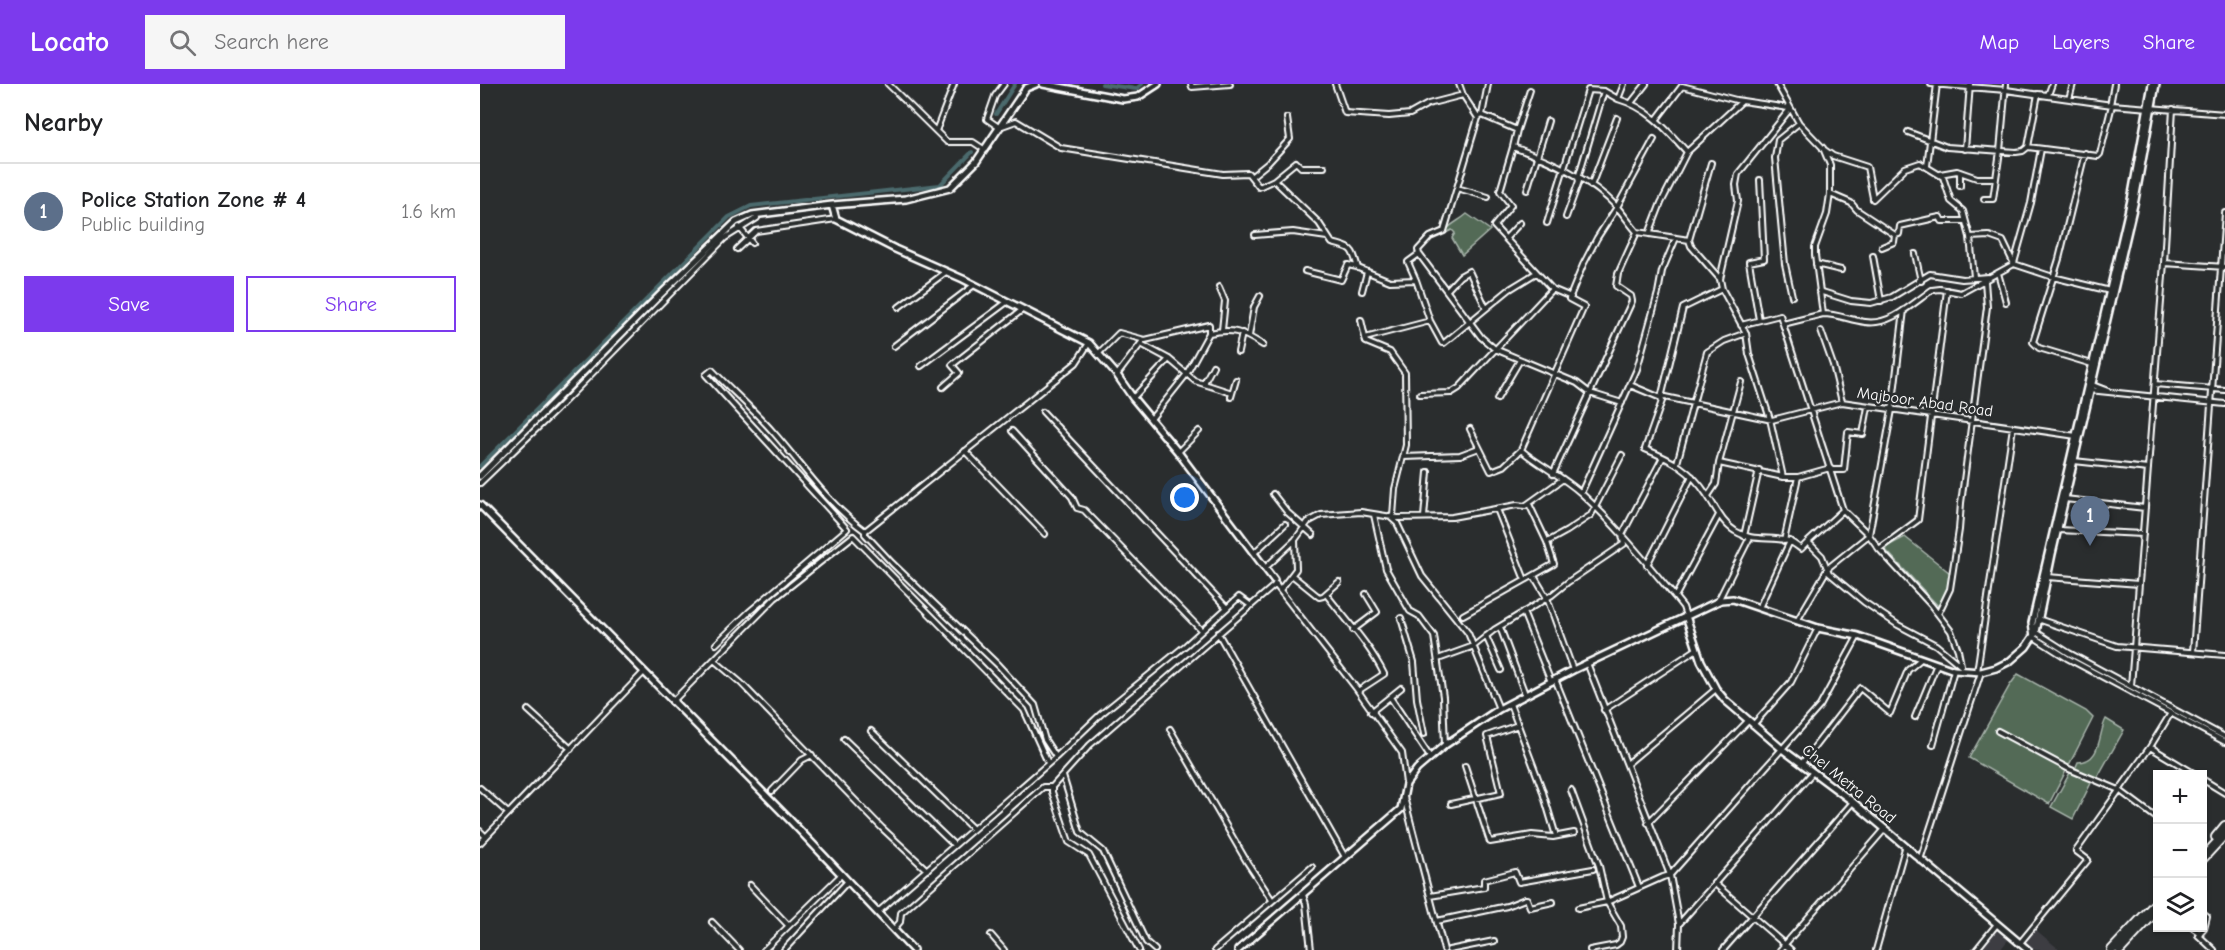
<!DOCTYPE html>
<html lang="en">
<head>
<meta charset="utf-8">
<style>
	:root { --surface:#fff; --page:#f6f6f6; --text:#202124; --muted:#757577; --line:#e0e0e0; --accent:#7c3aed }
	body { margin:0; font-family:"Comic Neue",sans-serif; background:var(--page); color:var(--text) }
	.controls { position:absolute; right:18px; bottom:18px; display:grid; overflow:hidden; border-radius:0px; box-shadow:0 2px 4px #0004 }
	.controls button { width:54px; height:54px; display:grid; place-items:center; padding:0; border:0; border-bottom:2px solid var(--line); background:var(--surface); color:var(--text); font:30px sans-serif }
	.you { position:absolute; left:705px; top:414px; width:21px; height:21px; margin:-15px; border:4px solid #fff; border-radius:50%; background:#1a73e8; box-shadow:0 0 0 9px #1a73e833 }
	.badge { display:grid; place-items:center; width:39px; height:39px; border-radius:50%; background:var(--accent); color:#fff; font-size:20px; font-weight:700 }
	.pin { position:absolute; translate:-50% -50px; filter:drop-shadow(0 2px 3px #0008) }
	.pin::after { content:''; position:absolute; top:32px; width:21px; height:18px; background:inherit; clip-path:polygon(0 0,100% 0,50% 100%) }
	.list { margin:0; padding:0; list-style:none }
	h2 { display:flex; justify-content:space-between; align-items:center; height:78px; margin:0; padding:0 24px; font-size:26px }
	h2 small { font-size:20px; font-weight:400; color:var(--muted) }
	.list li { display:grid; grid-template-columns:39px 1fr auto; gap:18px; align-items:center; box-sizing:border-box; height:96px; padding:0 24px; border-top:2px solid var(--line) }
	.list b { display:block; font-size:22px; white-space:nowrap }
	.list p { margin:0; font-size:20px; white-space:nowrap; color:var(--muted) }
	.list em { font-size:20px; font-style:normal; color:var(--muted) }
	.actions { display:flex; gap:12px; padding:18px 24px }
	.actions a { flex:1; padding:14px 0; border:2px solid var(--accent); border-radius:0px; text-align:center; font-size:21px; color:var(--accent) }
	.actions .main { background:var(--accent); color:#fff }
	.icon { flex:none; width:33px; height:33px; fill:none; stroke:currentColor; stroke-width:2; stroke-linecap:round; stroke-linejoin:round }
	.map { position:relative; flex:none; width:1745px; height:866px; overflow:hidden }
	header { display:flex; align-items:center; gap:36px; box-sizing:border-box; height:84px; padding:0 30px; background:var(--accent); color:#fff }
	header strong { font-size:28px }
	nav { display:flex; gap:33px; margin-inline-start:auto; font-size:21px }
	.search { width:420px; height:54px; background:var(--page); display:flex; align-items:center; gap:15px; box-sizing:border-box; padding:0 21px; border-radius:0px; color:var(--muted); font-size:22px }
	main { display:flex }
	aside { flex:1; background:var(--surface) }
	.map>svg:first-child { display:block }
	.built { fill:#3c3c42 }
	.green { fill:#526a57; stroke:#a8b4ab; stroke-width:1.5 }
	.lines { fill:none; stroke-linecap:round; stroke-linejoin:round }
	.canal { stroke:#4b6a6d; stroke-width:4 }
	.street-casing { stroke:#fff; stroke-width:8 }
	.secondary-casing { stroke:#fff; stroke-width:10 }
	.highway-casing { stroke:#fff; stroke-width:12 }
	.street { stroke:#2a2d2e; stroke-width:4 }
	.secondary { stroke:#2a2d2e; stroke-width:5 }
	.highway { stroke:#2a2d2e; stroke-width:8 }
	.labels { text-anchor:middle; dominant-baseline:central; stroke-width:5; stroke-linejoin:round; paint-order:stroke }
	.street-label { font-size:16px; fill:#fff; stroke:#2a2d2e }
</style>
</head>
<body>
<header>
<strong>Locato</strong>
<div class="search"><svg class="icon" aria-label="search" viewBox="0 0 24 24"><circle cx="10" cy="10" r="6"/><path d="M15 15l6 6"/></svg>Search here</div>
<nav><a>Map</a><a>Layers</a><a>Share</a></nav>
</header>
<main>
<aside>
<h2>Nearby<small></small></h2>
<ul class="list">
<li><span class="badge" style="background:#5c6f8a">1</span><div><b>Police Station Zone # 4</b><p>Public building</p></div><em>1.6 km</em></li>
</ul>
<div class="actions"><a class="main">Save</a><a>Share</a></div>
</aside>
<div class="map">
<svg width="1745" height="866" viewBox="0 0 1745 866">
	<rect width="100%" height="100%" fill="#2a2d2e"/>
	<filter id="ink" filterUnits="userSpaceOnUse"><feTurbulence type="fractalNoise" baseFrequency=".0167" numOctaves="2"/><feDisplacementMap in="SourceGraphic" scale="12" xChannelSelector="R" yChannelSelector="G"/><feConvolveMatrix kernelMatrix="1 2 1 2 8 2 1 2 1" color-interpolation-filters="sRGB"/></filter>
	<g filter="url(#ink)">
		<path class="built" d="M 1514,845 L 1528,856 L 1520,866 L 1498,866 Z
			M 1555,845 L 1580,866 L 1553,866 L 1544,858 Z"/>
		<path class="green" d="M 987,130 L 1010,146 L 982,171 L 972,154 L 975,149 L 972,146 L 968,148 L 965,147 C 972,139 979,137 987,130 Z
			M 1425,453 L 1470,489 L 1468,504 L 1460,524 L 1404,464 Z
			M 1538,590 L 1606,627 L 1613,634 L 1569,720 L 1489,674 L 1530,601 Z
			M 1626,635 L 1644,646 L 1617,694 L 1595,685 L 1598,678 C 1622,678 1618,649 1626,635 Z
			M 1591,687 L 1612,697 L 1593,735 L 1571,723 Z"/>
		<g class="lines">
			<path class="canal" d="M 622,0 L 656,5 L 662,0
				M 516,30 L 535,0
				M 0,382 L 249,133 L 271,122 L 460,101 L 492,68"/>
			<defs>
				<path id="street" d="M 408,0 L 467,58 L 493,58 L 505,66
					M 711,0 L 712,3 L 750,0
					M 855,0 L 865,29 L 909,32 L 930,30 L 948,20 L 983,11
					M 979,0 L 983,11 L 998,34 L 1002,31 L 1037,46 L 1033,63 C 1069,76 1110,94 1137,123 C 1144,131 1150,140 1157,148 L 1209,156 L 1211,162 L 1240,195 L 1242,205 L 1266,249 L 1269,270 L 1290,335 L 1303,393 L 1318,393 L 1350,384 L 1352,386 L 1364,386 L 1368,348 L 1383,350 L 1388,323
					M 1297,0 L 1319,39 L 1343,64 L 1350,81 L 1350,110 L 1347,130 L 1335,163 L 1335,171 L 1343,230 C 1357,230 1370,236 1385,238 C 1410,242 1432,220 1452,206 L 1460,205 L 1481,209 L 1534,180 L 1573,193 L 1630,207
					M 1451,0 L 1526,6 L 1632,21
					M 1202,2 L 1256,16 L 1308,24
					M 1138,15 C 1169,24 1186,45 1207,68
					M 1589,15 L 1593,0
					M 1151,19 L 1166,0
					M 1630,21 L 1634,0
					M 1002,31 L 1008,0
					M 998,34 L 964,147 L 950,153 L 938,166 L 939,170 L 1001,253 L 1015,265 L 1097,299 L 1110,309 L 1142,319
					M 1177,35 L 1202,2
					M 522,42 L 536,37 L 581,64 L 743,90 L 768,89 L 779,103 L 794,96 L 839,139 L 852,159 C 873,164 872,164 878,184 L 910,197 L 936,196 L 928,178 L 939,170
					M 520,44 L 507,35 L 515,12 L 524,0
					M 1037,46 L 1050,6
					M 456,47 L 474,0
					M 1428,48 L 1467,63 L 1536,68 L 1543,67 L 1548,63 L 1618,72 L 1620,70 L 1632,21 L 1745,30
					M 1033,63 L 1020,107 L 1031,121 L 1014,142 L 1072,205 L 1091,213
					M 1548,63 L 1558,10 L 1568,11 L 1572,0
					M 1343,65 L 1353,72 L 1387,83 L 1393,114
					M 1485,65 L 1490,0
					M 1605,69 L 1579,175 L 1553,258 L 1559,264 L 1612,280
					M 1447,82 L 1457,0
					M 1480,88 L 1480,102
					M 1460,90 L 1477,87 L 1497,94 L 1515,94
					M 772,92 L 788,79 L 810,55 L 807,34
					M 794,96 L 816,78 L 821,83 L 844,83
					M 1111,102 L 1137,34
					M 977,104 L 1008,113
					M 1047,106 L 1068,37
					M 1350,110 L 1371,119 L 1377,126 L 1415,151 L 1414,158 L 1402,163
					M 1393,115 L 1425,84 L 1440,79 L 1463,93 L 1471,117 L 1483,127 L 1490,153 L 1509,152 L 1523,157 L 1534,180
					M 1504,115 L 1513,115 L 1520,67 L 1526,0
					M 1086,133 L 1099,97 L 1098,94 L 1124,7
					M 1067,139 L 1108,6 L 1124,7 L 1138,15 L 1144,0
					M 259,143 L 272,159
					M 1169,150 L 1181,119 L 1207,68 L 1262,17
					M 775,151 L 813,148 L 847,153
					M 1415,151 L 1419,150 L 1420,142 L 1455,134 L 1460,133 L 1462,137 L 1485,137
					M 1490,153 L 1494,193
					M 1026,154 L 1040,139
					M 1209,156 L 1231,79
					M 257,165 L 276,147 L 356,135
					M 1435,170 L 1441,197
					M 1393,172 L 1401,217
					M 1534,179 L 1551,119 L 1561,65
					M 1684,179 L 1745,183
					M 1336,180 L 1361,186
					M 825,187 L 861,196 L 868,181 L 877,183
					M 1518,189 L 1526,218
					M 1240,195 L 1258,117 L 1256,101 L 1258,90 L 1310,25
					M 936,196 L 950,237 L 962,259 L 964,259 L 1030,205 L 1056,189
					M 739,203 L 745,217 L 742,246
					M 1242,205 L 1203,224 L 1181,314 L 1182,317 L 1165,365 C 1192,376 1211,386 1227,411 C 1236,424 1242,439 1255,447 C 1272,458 1291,452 1309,457 C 1313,459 1317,462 1321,465 L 1328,458 L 1342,472 L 1349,489 L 1384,518 L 1418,541 L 1456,561 L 1481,582
					M 967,206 L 980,192 L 989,187 L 1006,224
					M 882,207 L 887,188
					M 1339,207 L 1371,217 L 1391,219 L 1412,213 L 1450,190 L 1482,195 L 1508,193
					M 1312,212 L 1305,180 L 1295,74 L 1298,56 L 1319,39
					M 419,223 L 466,188
					M 1343,230 L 1303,240 L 1363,426 L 1389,451 L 1399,465 L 1451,521 L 1471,547 L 1478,566 L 1481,581
					M 881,236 L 886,258 L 910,268 L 925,289 L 926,361 L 915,405 L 913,432
					M 1279,236 L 1269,178 L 1284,175 L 1280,96
					M 1261,241 L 1300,231 L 1303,240
					M 1341,247 L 1353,281 L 1362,318
					M 729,249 C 754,244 762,248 783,261
					M 769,252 L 774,223 L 780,212
					M 885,254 L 950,237
					M 661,260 L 689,275 L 715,297 L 752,309
					M 414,262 L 494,201
					M 758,268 L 762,249
					M 618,270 L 639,249 L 665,256 L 729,241 L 729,249 L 706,291 L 671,335
					M 441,282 L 527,218
					M 637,291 L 662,258
					M 724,299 L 733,282
					M 1610,300 L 1628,307
					M 1675,300 L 1745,306
					M 1150,301 L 1181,314 L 1185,313 L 1292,336 L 1362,318 L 1596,352
					M 463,303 L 479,289 L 472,281 L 542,226
					M 1609,306 L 1745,320
					M 940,310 L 971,309 L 979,304 L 1072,205
					M 751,313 L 756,296
					M 653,314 L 689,275
					M 1017,315 L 1040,276
					M 563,328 L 747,524
					M 990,345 L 1011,387 L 1024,382 L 1041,366 L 1104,223 L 1089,215 L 1103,181 L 1117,154 L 1137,123 L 1174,55
					M 532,347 L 592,413 L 597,424 L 604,426 L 721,546
					M 1041,366 C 1060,382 1082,392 1101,409 C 1135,440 1165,477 1195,513 L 1203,523 L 1206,532
					M 485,367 L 565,450
					M 698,368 L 719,347
					M 924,373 L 980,371 L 999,364
					M 1594,377 L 1668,385
					M 1197,379 L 1227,268 L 1244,257 L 1266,249
					M 1239,379 L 1303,393
					M 1073,390 L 1152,217 L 1151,212 L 1136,202 L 1138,190 L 1157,148
					M 0,399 L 76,326 L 245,154 L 277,134 L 276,130
					M 1101,409 L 1157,285 L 1178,209 L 1182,187 L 1196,154
					M 793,410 L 807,428 L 833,451
					M 1228,412 L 1236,400 L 1239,379 L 1261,298
					M 1585,415 L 1665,424
					M 1017,425 L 1045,496
					M 894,431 L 906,485 L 930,527 L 939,532 L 954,552 L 963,613 L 965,661
					M 909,432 L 917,439 L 942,492 L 988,549 L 1019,625
					M 944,433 L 948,388
					M 1578,446 L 1663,450
					M 385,447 L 596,279 L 609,259
					M 1264,452 L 1279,386
					M 1304,457 L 1318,393
					M 1067,458 L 1087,447 L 1111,431 L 1142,371
					M 1328,458 L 1363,426
					M 1399,465 L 1438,436 L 1467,206
					M 774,469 L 805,440
					M 1167,481 L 1212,392
					M 785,484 L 815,456
					M 813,492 L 839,513 L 843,512 L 859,498
					M 1054,492 L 1067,514 L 1093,586
					M 1567,493 L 1659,500
					M 795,500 L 876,604 L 922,669 L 926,699
					M 800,506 L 816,485 L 815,456 L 828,438 L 841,431 L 881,428 L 918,434 L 972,433 L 1037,421 L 1045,422 L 1083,395
					M 846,510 C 866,536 889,560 904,590 L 878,607
					M 1195,513 L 1239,431
					M 1238,517 L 1270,453
					M 1279,524 L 1310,457
					M 1043,528 L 1071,598
					M 1458,530 L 1470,505 L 1479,446 L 1481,419 L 1507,223 L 1505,197
					M 983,531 L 1074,480 L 1067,458 L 1049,420
					M 921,534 L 934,578 L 937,615 L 944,650
					M 1558,535 L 1637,562 L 1745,571
					M 1317,537 L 1348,484 L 1389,451 L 1412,326 L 1424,226
					M 1020,543 L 1045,610
					M 873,546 L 897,528 L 886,510
					M 1556,548 L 1589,569 L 1745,653
					M 738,549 L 865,773
					M 1006,552 L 1021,586
					M 1554,553 L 1587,574 L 1745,658
					M 236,560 L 269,528 L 367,445 L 226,291 L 232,286 C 252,307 275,327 294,349 C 323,382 349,421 385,447 L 385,450 L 412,479 L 518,581 L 555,621 L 565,656 L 576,673
					M 1713,568 L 1745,129
					M 958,575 L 994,562 L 1014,546 L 1072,511 L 1088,498 L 1144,460 L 1142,451 L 1183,373
					M 234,576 L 261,599 L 402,744 L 447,786
					M 1107,579 L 1190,791 L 1199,840 L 1198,866
					M 1497,588 L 1533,343
					M 1075,595 L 1159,803
					M 1651,602 L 1684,179 L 1693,25
					M 910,613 L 950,673
					M 192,618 L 295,514 L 373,452 L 544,626 L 568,679
					M 1030,620 L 1062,705 L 1076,752
					M 48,626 L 91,665
					M 1124,626 L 1217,565
					M 891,628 L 921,604
					M 1691,629 L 1670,663 L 1715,690
					M 1435,633 L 1457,580
					M 1273,641 L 1311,598 L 1338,544
					M 690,645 L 767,778 L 792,816
					M 391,647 L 493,745
					M 1518,647 L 1589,685 L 1639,706 L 1678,735
					M 364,655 L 474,761
					M 1453,661 L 1474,586
					M 1322,679 L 1380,604 L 1410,629 L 1428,586 L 1441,575
					M 1147,680 L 1236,605
					M 985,682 L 1010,758 L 1052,751 L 1073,753 L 1094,749
					M 583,692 L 600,748 L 623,767 L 666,858 L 675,866
					M 1722,695 L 1745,709
					M 0,704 L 28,729
					M 1091,706 L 1119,782 L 1127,818 L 1141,842 L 1142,853 L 1140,858 L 1136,861 L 1110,866
					M 292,707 L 322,676 L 332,671
					M 924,713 L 964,866
					M 971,720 L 1021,709 L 1007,652 L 1038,641
					M 1168,739 L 1268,637
					M 0,747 L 6,753
					M 0,759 L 164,588
					M 1440,776 L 1501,588
					M 1234,799 L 1311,866
					M 270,801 L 308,841
					M 823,811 L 826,820 L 831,866
					M 950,812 L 1004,803 L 1004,796 L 1035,788 L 1039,798 L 1113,785
					M 1098,824 L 1127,818 L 1183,793 L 1190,791 L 1340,622 L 1378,552
					M 398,828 L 576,673 L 621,630 L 706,561 L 759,513 L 770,521
					M 1722,828 L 1727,832 L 1724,844 L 1718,851 L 1734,866
					M 957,837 L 1027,822 L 1045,815 L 1047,815 L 1050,823 L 1073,818
					M 232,838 L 259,866
					M 1199,840 L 1333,688
					M 1713,844 L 1720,849
					M 414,845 L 420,838 L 421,829 L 563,703 L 572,703
					M 511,851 L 524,866
					M 1540,859 L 1608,776 L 1596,767 L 1670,663
					M 284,866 L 361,791
					M 304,866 L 368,797
					M 659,866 L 609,771 L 589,758 L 572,708 L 572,703 L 610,661 L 796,500
					M 735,866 L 832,783
					M 969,866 L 1014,857
					M 1243,866 L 1373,718
					M 1300,866 L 1404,746
					M 1396,866 L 1425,764
					M 1496,866 L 1517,840"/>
				<path id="secondary" d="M 563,0 L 643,15 L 658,13 L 678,0
					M 352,121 L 426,115 L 470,104 L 496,78 L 546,4 L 556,0
					M 0,392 L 181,210 L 256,138 L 272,131 L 352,121 L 356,135 L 415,165 L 483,195 L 609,259 L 637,291 L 653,314 L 698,368 L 794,496
					M 0,421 L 309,735 L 433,866
					M 1206,532 L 1221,577 L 1236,605 L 1245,616 L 1302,665 L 1373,718 L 1548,866
					M 1554,553 L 1552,539 L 1651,116 L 1672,0
					M 758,866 L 921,725 L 926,700 L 937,685 L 965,661 L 1019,625 L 1093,586 L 1241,516 L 1253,515 L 1338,544 L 1378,552 L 1474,586 L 1501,588 L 1516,584 L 1530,577 L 1546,563 L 1556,548 L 1572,470 L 1655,116 L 1676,0"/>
				<path id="highway" d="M 1736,753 L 1745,742
					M 1722,775 L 1745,750
					M 1632,866 L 1678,817
					M 1640,866 L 1678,825"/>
			</defs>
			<use href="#street" class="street-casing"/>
			<use href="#secondary" class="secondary-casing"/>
			<use href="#highway" class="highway-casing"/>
			<use href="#street" class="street"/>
			<use href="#secondary" class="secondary"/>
			<use href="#highway" class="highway"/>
		</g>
	</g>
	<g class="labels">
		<g class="street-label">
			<text transform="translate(1445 318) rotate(8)">Majboor Abad Road</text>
			<text transform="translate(1369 700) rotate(39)">Chel Metra Road</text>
		</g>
	</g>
</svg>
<div class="controls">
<button>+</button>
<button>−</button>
<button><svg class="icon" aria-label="layers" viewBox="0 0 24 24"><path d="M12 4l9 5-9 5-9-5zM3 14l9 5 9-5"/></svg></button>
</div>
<div class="you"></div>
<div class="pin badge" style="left:1610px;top:462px;background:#5c6f8a">1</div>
</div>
</main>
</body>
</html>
